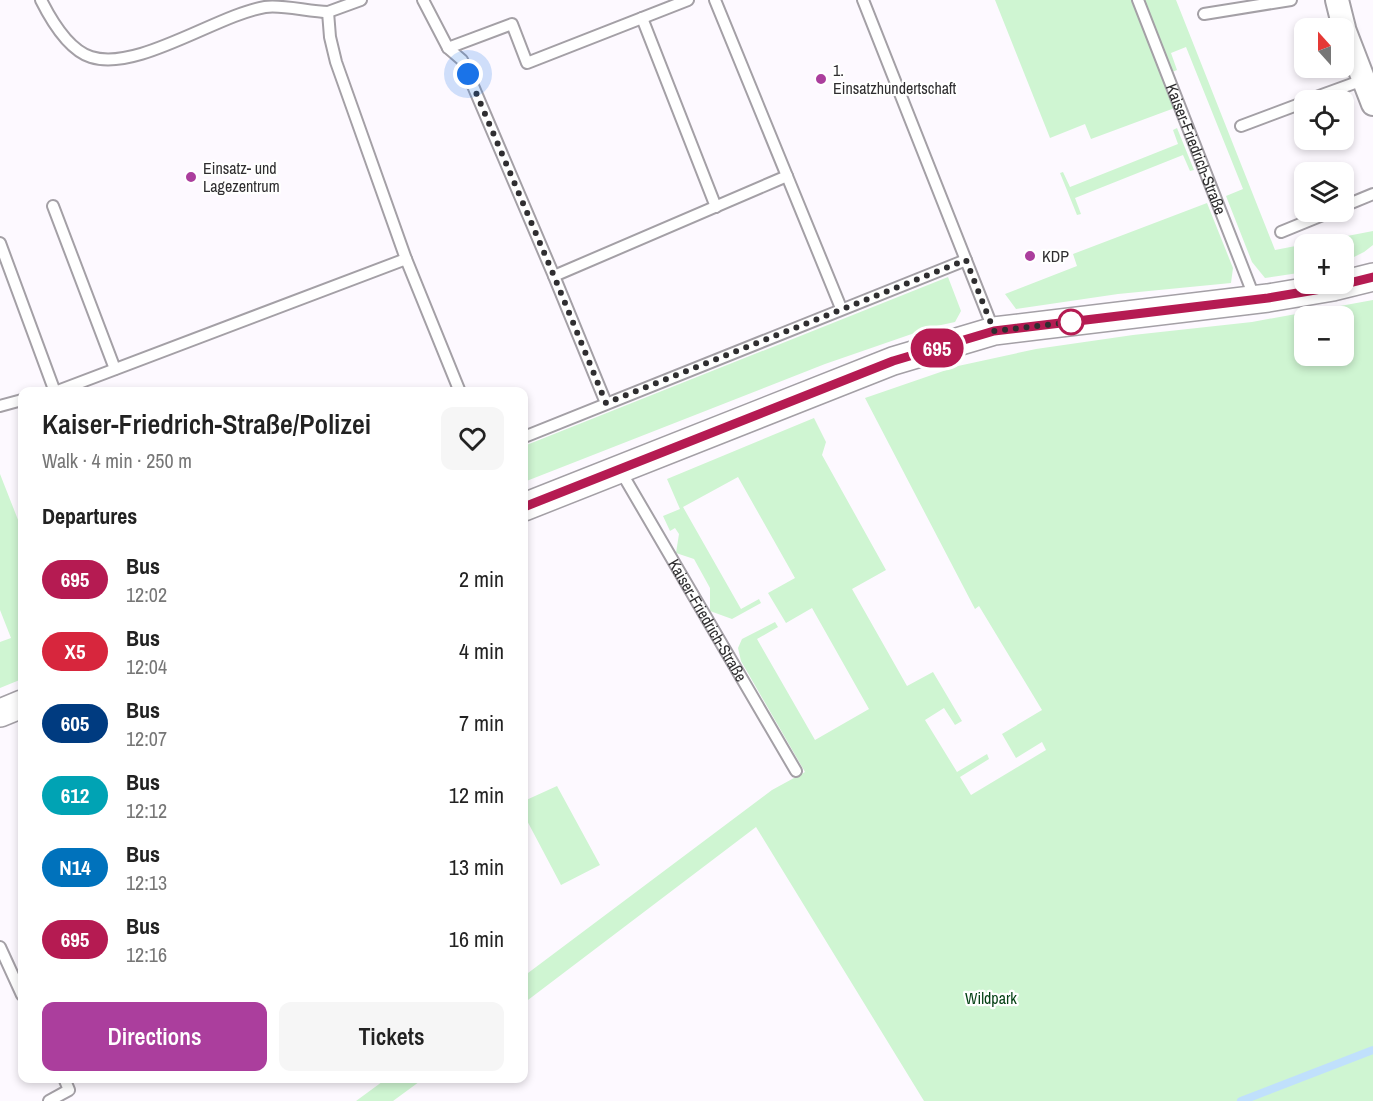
<!DOCTYPE html>
<html lang="en">
<head>
<meta charset="utf-8">
<style>
	body { margin:0; font-family:"Archivo Narrow",sans-serif; background:#f6f6f6; color:#222; height:100vh; display:flex; flex-direction:column; font-size:22px; white-space:nowrap }
	* { box-sizing:border-box; margin:0 }
	p { font-size:20px; color:#767676 }
	.icon { flex:none; width:33px; height:33px; fill:none; stroke:currentColor; stroke-width:2; stroke-linecap:round; stroke-linejoin:round }
	.map { position:relative; flex:1; overflow:hidden }
	.details { position:absolute; left:18px; top:387px; width:510px; height:696px; display:flex; flex-direction:column; background:#fff; border-radius:12px; box-shadow:0 3px 9px #0003 }
	.details>* { flex:none }
	.badge { padding:0 12px; border-radius:20px; font-size:21px; line-height:39px }
	.needle { width:39px; rotate:339deg }
	.fabs { position:absolute; left:1294px; top:18px; display:grid; gap:12px }
	.fabs a { display:grid; place-items:center; width:60px; height:60px; border-radius:12px; background:#fff; box-shadow:0 3px 9px #0003; font-size:30px }
	.you { position:absolute; width:30px; height:30px; margin:-15px; border:4px solid #fff; border-radius:50%; background:#1a73e8; box-shadow:0 0 0 9px #1a73e833 }
	.map>.badge { position:absolute; translate:-50% -50%; box-shadow:0 0 0 3px #fff }
	h2 { padding:0 24px; font-size:22px; line-height:54px }
	.round { display:grid; place-items:center; flex:none; width:63px; height:63px; border-radius:12px; background:#f6f6f6 }
	.headline { display:flex; align-items:center; justify-content:space-between; height:102px; padding:0 24px }
	h1 { font-size:28px; font-weight:600; line-height:45px }
	.action { display:flex; gap:12px; margin-top:auto; padding:12px 24px }
	.action a { flex:1; height:69px; border-radius:12px; background:#ab3e9d; color:#fff; font-size:24px; font-weight:600; line-height:69px; text-align:center }
	.action a+a { background:#f6f6f6; color:#222 }
	ul { padding:0; list-style:none }
	li { display:flex; align-items:center; gap:18px; height:72px; padding:0 24px }
	li div { flex:1 }
	li b { display:block; font-size:22px }
	li em { font-style:normal }
	li .badge { min-width:66px; font-weight:700; text-align:center }
	.map>svg:first-child { display:block }
	.green { fill:#cff5d2; fill-rule:evenodd }
	.lines { fill:none; stroke-linecap:round; stroke-linejoin:round }
	.stream { stroke:#c0e0fc; stroke-width:8 }
	.service-casing { stroke:#a4a0a6; stroke-width:14 }
	.minor-casing { stroke:#a4a0a6; stroke-width:26 }
	.tertiary-casing { stroke:#a4a0a6; stroke-width:30 }
	.service { stroke:#fff; stroke-width:10 }
	.minor { stroke:#fff; stroke-width:22 }
	.tertiary { stroke:#fff; stroke-width:27 }
	.line-casing { stroke:#fff; stroke-width:14 }
	.line { stroke:#b51b52; stroke-width:9 }
	.walk { stroke:#2f2e30; stroke-width:6; stroke-dasharray:0 10.8 }
	.poi-dot { fill:#ab3e9d; stroke:#fff; stroke-width:2 }
	.stop-dot { fill:#fff; stroke:#b51b52; stroke-width:3 }
	.labels { text-anchor:middle; stroke-width:4.5; stroke-linejoin:round; paint-order:stroke }
	.poi-label { font-size:16px; fill:#2f2e30; stroke:#fff; text-anchor:start }
	.street-label { font-size:16px; fill:#2f2e30; stroke:#fff }
	.park-label { font-size:16px; fill:#023f12; stroke:#fff }
</style>
</head>
<body>
<div class="map">
<svg width="1373" height="1101" viewBox="0 0 1373 1101">
	<rect width="100%" height="100%" fill="#fdf9ff"/>
	<path class="green" d="M995 0H1176L1275 250 1373 231V245L1364 252 1344 262V244H1305V272L1265 278 1252 262 1226 196 1243 189 1186 47 1171 53 1177 70 1167 74 1180 106 1091 139 1085 124 1050 138Z
		M1177 128 1194 170 1190 171 1183 155 1075 198 1081 214 1077 215 1060 173 1063 172 1070 187 1178 144 1173 130Z
		M1207 203 1233 268 1231 283 1118 294 1016 309 1005 294 1077 266 1073 254Z
		M948 277 961 311 955 322 932 327 825 364 524 482V446Z
		M1373 300V1101H924L756 827 524 1003V976L772 790 805 772 741 661 738 648 742 639 775 622 778 627 757 639 815 740 869 709 812 608 786 623 768 593 795 578 738 477 683 507 741 609 759 599 761 603 732 619 710 611V588L694 559 676 553 679 534 675 528 670 531 663 516 680 509 667 479 814 418 826 442 822 455 886 570 852 589 907 686 933 672 962 721 955 725 944 708 925 720 957 772 987 754 989 759 960 777 971 795 1046 750 1042 742 1016 758 1002 734 1042 710 979 606 975 609 865 398 958 366 1036 349 1133 335 1252 322ZM1305 316H1344V356H1305Z
		M0 474 22 530V679L0 688V642L11 638 0 610Z
		M557 786 600 865 561 885 524 815V801Z
		M386 1079H423L393 1101H356Z"/>
	<g class="lines">
		<path class="stream" d="M1241 1101 1373 1050"/>
		<g class="service-casing">
			<g id="service">
				<path d="M41 0C51 20 69 50 91 57 137 72 217 15 265 7 281 4 310 12 328 12"/>
				<path d="M361 0 328 12 330 37 336 62 406 259 460 392"/>
				<path d="M423 0 448 48 462 60 554 276 787 176"/>
				<path d="M715 0 841 308"/>
				<path d="M863 0 994 331"/>
				<path id="s1" d="M1138 0 1255 299"/>
				<path d="M1204 14 1291 0"/>
				<path d="M642 18 716 207"/>
				<path d="M448 48 512 24 527 63 688 0"/>
				<path d="M1308 100 1363 80"/>
				<path d="M1241 126 1305 102"/>
				<path d="M53 206 115 369"/>
				<path d="M1344 206 1373 194"/>
				<path d="M1281 232 1330 212"/>
				<path d="M0 243 55 392"/>
				<path d="M554 276 606 403"/>
				<path d="M55 392 406 259"/>
				<path d="M0 406 22 400"/>
				<path d="M524 437 966 260"/>
				<path id="s2" d="M620 470 796 771"/>
				<path d="M0 947 22 995"/>
				<path d="M49 1101 69 1090 64 1078"/>
			</g>
		</g>
		<g class="minor-casing">
			<path id="minor" d="M1337 0 1344 28
				M1344 29 1373 104"/>
		</g>
		<g class="tertiary-casing">
			<path id="tertiary" d="M524 507 893 361 994 331 1268 298 1333 287 1373 277
				M0 713 22 704"/>
		</g>
		<use href="#service" class="service"/>
		<use href="#minor" class="minor"/>
		<use href="#tertiary" class="tertiary"/>
	</g>
	<g class="lines">
		<g class="line-casing">
			<path id="line" d="M524 507 893 361 994 331 1268 298 1333 287 1373 277"/>
		</g>
		<use href="#line" class="line"/>
		<path class="walk" d="M468 74 554 276 606 403 966 260 994 331 1071 322"/>
	</g>
	<g class="poi-dot">
		<circle cx="821" cy="79" r="6"/>
		<circle cx="191" cy="177" r="6"/>
		<circle cx="1030" cy="256" r="6"/>
	</g>
	<circle class="stop-dot" cx="1071" cy="322" r="12"/>
	<g class="labels">
		<g class="poi-label">
			<text x="833" y="76">1.<tspan x="833" dy="18">Einsatzhundertschaft</tspan></text>
			<text x="203" y="174">Einsatz- und<tspan x="203" dy="18">Lagezentrum</tspan></text>
			<text x="1042" y="262">KDP</text>
		</g>
		<g class="street-label">
			<text dy="6" stroke="none"><textPath href="#s1" startOffset="160">Kaiser-Friedrich-Straße</textPath></text>
			<text dy="6" stroke="none"><textPath href="#s2" startOffset="174">Kaiser-Friedrich-Straße</textPath></text>
		</g>
		<g class="park-label">
			<text x="991" y="1004">Wildpark</text>
		</g>
	</g>
</svg>
<div class="fabs">
<a><svg class="needle" viewBox="-14 -14 28 28"><path d="M0-13l5 13h-10z" fill="#e53935"/><path d="M0 13l5-13h-10z" fill="#767676"/></svg></a>
<a><svg class="icon" aria-label="locate" viewBox="0 0 24 24"><circle cx="12" cy="12" r="6"/><path d="M12 2v4M12 18v4M2 12h4M18 12h4"/></svg></a>
<a><svg class="icon" aria-label="layers" viewBox="0 0 24 24"><path d="M12 4l9 5-9 5-9-5zM3 14l9 5 9-5"/></svg></a>
<a>+</a>
<a>−</a>
</div>
<div class="you" style="left:468px;top:74px"></div>
<b class="badge" style="left:937px;top:348px;background:#b51b52;color:#fff">695</b>
<section class="details">
<div class="headline"><div><h1>Kaiser-Friedrich-Straße/Polizei</h1><p>Walk · 4 min · 250 m</p></div><a class="round"><svg class="icon" aria-label="heart" viewBox="0 0 24 24"><path d="M12 20l-8-8c-3-5 5-10 8-4 3-6 11-1 8 4z"/></svg></a></div>
<h2>Departures</h2>
<ul>
<li><span class="badge" style="background:#b51b52;color:#fff">695</span><div><b>Bus</b><p>12:02</p></div><em>2 min</em></li>
<li><span class="badge" style="background:#d7263d;color:#fff">X5</span><div><b>Bus</b><p>12:04</p></div><em>4 min</em></li>
<li><span class="badge" style="background:#003b80;color:#fff">605</span><div><b>Bus</b><p>12:07</p></div><em>7 min</em></li>
<li><span class="badge" style="background:#00a3b4;color:#fff">612</span><div><b>Bus</b><p>12:12</p></div><em>12 min</em></li>
<li><span class="badge" style="background:#0072bc;color:#fff">N14</span><div><b>Bus</b><p>12:13</p></div><em>13 min</em></li>
<li><span class="badge" style="background:#b51b52;color:#fff">695</span><div><b>Bus</b><p>12:16</p></div><em>16 min</em></li>
</ul>
<div class="action"><a>Directions</a><a>Tickets</a></div>
</section>
</div>
</body>
</html>
